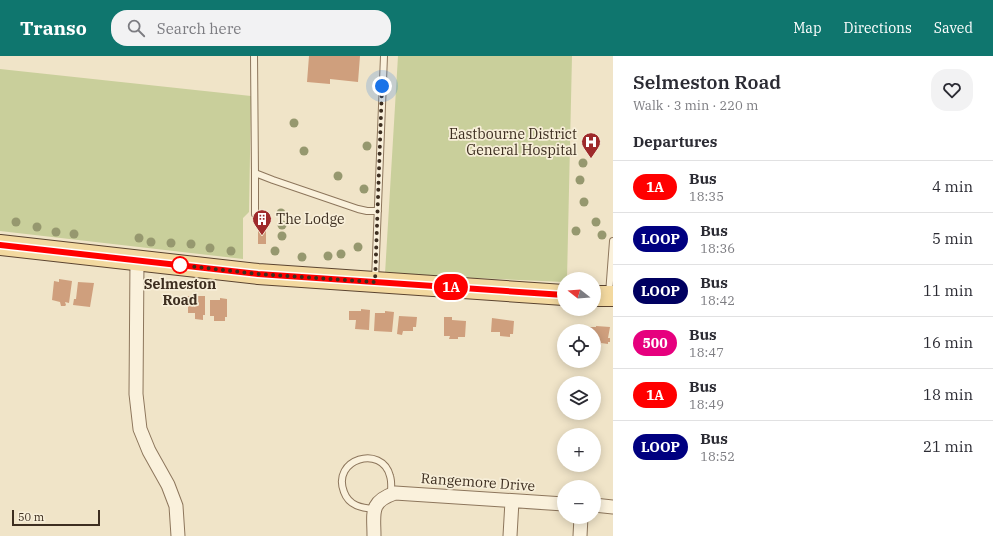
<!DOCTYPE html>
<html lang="en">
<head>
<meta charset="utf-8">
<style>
	body { margin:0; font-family:"IBM Plex Serif",serif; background:#f2f2f3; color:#2b2b33; height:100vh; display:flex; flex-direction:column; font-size:15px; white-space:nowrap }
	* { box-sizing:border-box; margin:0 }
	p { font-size:13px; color:#7c7c81 }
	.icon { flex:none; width:22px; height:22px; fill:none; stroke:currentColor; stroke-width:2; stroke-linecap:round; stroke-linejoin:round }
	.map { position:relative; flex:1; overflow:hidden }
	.sheet { display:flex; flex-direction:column; background:#fff; width:380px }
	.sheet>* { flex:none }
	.badge { padding:0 8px; border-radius:13px; font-size:14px; line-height:26px }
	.needle { width:26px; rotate:287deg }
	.controls { position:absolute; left:557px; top:216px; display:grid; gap:8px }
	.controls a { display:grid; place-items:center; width:44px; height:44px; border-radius:50%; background:#fff; box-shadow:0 2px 10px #0003; font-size:20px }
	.scale { position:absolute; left:12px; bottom:10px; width:88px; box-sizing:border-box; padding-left:4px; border:2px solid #3d2e20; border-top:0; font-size:11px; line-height:14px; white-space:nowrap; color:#3d2e20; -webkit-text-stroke:3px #f7eed8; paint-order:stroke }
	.you { position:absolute; width:20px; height:20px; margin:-10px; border:3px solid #fff; border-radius:50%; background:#1a73e8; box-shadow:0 0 0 6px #1a73e833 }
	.map>.badge { position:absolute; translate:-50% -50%; box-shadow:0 0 0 2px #fff }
	h2 { padding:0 20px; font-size:15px; line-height:36px }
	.round { display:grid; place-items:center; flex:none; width:42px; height:42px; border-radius:16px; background:#f2f2f3 }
	.headline { display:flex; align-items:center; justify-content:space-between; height:68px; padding:0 20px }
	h1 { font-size:19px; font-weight:600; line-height:30px }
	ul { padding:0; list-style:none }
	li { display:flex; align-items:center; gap:12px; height:52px; padding:0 20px; border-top:1px solid #e1e1e2 }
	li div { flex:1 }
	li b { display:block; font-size:15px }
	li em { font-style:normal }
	li .badge { min-width:44px; font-weight:700; text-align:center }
	header { display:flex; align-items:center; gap:24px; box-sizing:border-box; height:56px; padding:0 20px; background:#0f766e; color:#fff }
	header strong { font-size:19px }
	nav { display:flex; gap:22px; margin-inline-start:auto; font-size:14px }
	.search { width:280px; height:36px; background:#f2f2f3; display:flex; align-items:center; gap:10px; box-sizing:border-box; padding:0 14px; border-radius:16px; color:#7c7c81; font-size:15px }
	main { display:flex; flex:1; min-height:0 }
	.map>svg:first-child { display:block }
	.green { fill:#c9cf9b }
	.building { fill:#cf9f7d }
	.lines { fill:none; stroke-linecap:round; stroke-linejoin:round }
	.lane-casing { stroke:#8d765c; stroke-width:8 }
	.street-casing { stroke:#8d765c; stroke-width:15 }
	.primary-casing { stroke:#5b4430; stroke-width:22 }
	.lane { stroke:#faf1dc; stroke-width:6 }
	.street { stroke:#faf1dc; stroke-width:13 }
	.primary { stroke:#f3d9a0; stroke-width:20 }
	.tree { fill:#96986f }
	.line-casing { stroke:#fff; stroke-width:9 }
	.line { stroke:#f00; stroke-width:6 }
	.walk { stroke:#3d2e20; stroke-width:4; stroke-dasharray:0 7.2 }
	.stop-dot { fill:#fff; stroke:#f00; stroke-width:2 }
	.labels { text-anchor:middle; stroke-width:3.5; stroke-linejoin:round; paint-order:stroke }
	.poi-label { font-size:14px; fill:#3d2e20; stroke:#f7eed8; text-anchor:end }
	.stop-label { font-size:14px; font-weight:bold; fill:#3d2e20; stroke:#f7eed8 }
	.street-label { font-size:14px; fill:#3d2e20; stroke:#f7eed8 }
</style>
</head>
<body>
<header>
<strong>Transo</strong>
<div class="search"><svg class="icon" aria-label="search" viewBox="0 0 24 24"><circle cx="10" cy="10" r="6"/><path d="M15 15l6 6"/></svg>Search here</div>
<nav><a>Map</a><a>Directions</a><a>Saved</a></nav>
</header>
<main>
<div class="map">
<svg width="613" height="480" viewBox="0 0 613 480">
	<rect width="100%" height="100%" fill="#f0e4c8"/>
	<path class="green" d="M398 0H572L567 223H564V226L385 218Z
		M0 13 251 40 249 156 243 162V203L0 175Z"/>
	<path class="building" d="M309 0H360L358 26 330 23V28L307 26Z
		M258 173H266V188H258Z
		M59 223 72 225 69 247 65 246 66 249 65 250H61L60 246 52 244 54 225 59 226Z
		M78 226 94 227 90 251 73 249 74 243H76Z
		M186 240H205V259H203V264L195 263V257H188V250H186Z
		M220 242 227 243V261H225V265H214V260H210V244H220Z
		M361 253 370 254 369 274 355 273 356 264H349V255H361Z
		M385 255 394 256 392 276 374 275 375 257H385Z
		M399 260 417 261 416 271H413V275H403L402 279 397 278Z
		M444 261H452V264L466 265 465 281H458V283H449L450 280H444Z
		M492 262 514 265 513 278H510V281L500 280V276H491Z
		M596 270 610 271 608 282H610V286H608V288L601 287 600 294 594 293V275H589V271H596Z"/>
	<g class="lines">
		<g class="lane-casing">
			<path id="lane" d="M254 0 255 117 273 124 358 153 367 155H378
				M255 158V117
				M375 224 384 0
				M609 238 613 185
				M374 453C362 452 349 450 344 436 331 403 382 388 390 420 392 426 391 433 391 439"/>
		</g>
		<g class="street-casing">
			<path id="street" d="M137 204 136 338 140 373 149 395 168 429 176 450 178 480
				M594 449 613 451
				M374 480C374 457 369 446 395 437L564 448
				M510 480 512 445
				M580 480 581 461"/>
		</g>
		<g class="primary-casing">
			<path id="primary" d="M0 189 258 218 564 239
				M594 240H613"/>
		</g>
		<use href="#lane" class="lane"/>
		<use href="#street" class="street"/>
		<use href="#primary" class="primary"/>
	</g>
	<g class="tree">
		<circle cx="294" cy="67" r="4.5"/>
		<circle cx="367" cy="90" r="4.5"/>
		<circle cx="304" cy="95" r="4.5"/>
		<circle cx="583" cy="107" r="4.5"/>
		<circle cx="338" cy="120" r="4.5"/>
		<circle cx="580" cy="124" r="4.5"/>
		<circle cx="364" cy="133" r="4.5"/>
		<circle cx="584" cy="146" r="4.5"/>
		<circle cx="281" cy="157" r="4.5"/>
		<circle cx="16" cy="166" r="4.5"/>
		<circle cx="596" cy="166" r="4.5"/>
		<circle cx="282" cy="169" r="4.5"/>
		<circle cx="37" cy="171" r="4.5"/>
		<circle cx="576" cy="175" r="4.5"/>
		<circle cx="56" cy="176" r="4.5"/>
		<circle cx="74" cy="178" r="4.5"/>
		<circle cx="602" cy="179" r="4.5"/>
		<circle cx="282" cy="180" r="4.5"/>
		<circle cx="139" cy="182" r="4.5"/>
		<circle cx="151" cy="186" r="4.5"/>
		<circle cx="171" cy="187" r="4.5"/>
		<circle cx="191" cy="188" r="4.5"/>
		<circle cx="358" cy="191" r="4.5"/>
		<circle cx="210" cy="192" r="4.5"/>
		<circle cx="231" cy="195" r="4.5"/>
		<circle cx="275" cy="195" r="4.5"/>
		<circle cx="341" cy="198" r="4.5"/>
		<circle cx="328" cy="200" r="4.5"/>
		<circle cx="302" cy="201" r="4.5"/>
	</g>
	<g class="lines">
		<g class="line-casing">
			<path id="line" d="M0 189 258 218 564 239"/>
		</g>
		<use href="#line" class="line"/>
		<path class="walk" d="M180 209 258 218 375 226 382 30"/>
	</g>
	<defs>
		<g id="hospital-pin" transform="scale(1)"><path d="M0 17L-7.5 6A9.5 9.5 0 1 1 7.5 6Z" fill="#9e2a2b" stroke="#f7eed8"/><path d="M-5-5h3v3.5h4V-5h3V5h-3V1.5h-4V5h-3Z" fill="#fff"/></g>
		<g id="building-pin" transform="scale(1)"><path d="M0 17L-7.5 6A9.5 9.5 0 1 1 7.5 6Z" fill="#9e2a2b" stroke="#f7eed8"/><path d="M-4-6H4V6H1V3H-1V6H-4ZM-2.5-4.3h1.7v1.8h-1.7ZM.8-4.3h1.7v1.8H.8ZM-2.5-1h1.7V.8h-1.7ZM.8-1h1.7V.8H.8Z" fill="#fff"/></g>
	</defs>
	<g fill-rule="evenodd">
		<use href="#hospital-pin" x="591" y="86"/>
		<use href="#building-pin" x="262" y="163"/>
	</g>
	<circle class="stop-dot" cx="180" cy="209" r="8"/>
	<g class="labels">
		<g class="poi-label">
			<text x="577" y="83">Eastbourne District<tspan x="577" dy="16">General Hospital</tspan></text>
			<text x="276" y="168" text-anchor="start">The Lodge</text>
		</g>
		<g class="stop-label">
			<text x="180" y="233">Selmeston<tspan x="180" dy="16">Road</tspan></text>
		</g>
		<g class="street-label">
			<text transform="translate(478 426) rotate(4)" y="5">Rangemore Drive</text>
		</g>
	</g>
</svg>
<div class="controls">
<a><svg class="needle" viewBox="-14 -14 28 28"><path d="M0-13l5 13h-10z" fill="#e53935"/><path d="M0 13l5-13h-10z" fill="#7c7c81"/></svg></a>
<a><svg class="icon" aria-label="locate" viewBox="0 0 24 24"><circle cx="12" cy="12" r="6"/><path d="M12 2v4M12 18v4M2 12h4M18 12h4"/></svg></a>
<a><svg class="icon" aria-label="layers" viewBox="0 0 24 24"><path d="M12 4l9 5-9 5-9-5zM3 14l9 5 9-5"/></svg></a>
<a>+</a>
<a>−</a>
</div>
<div class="scale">50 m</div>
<div class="you" style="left:382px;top:30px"></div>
<b class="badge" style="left:451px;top:231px;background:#f00;color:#fff">1A</b>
</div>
<section class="sheet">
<div class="headline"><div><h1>Selmeston Road</h1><p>Walk · 3 min · 220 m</p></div><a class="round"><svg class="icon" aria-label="heart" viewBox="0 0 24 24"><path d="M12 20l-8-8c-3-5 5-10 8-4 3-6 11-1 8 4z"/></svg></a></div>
<h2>Departures</h2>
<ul>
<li><span class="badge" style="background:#f00;color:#fff">1A</span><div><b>Bus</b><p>18:35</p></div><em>4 min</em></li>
<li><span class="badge" style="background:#000080;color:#fff">LOOP</span><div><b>Bus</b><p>18:36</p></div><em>5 min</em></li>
<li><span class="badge" style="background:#000060;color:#fff">LOOP</span><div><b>Bus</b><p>18:42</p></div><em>11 min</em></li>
<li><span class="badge" style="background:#e6007e;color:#fff">500</span><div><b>Bus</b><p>18:47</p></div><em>16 min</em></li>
<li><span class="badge" style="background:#f00;color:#fff">1A</span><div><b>Bus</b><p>18:49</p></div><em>18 min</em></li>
<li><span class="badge" style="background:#000080;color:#fff">LOOP</span><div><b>Bus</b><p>18:52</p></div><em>21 min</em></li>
</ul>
</section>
</main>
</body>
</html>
